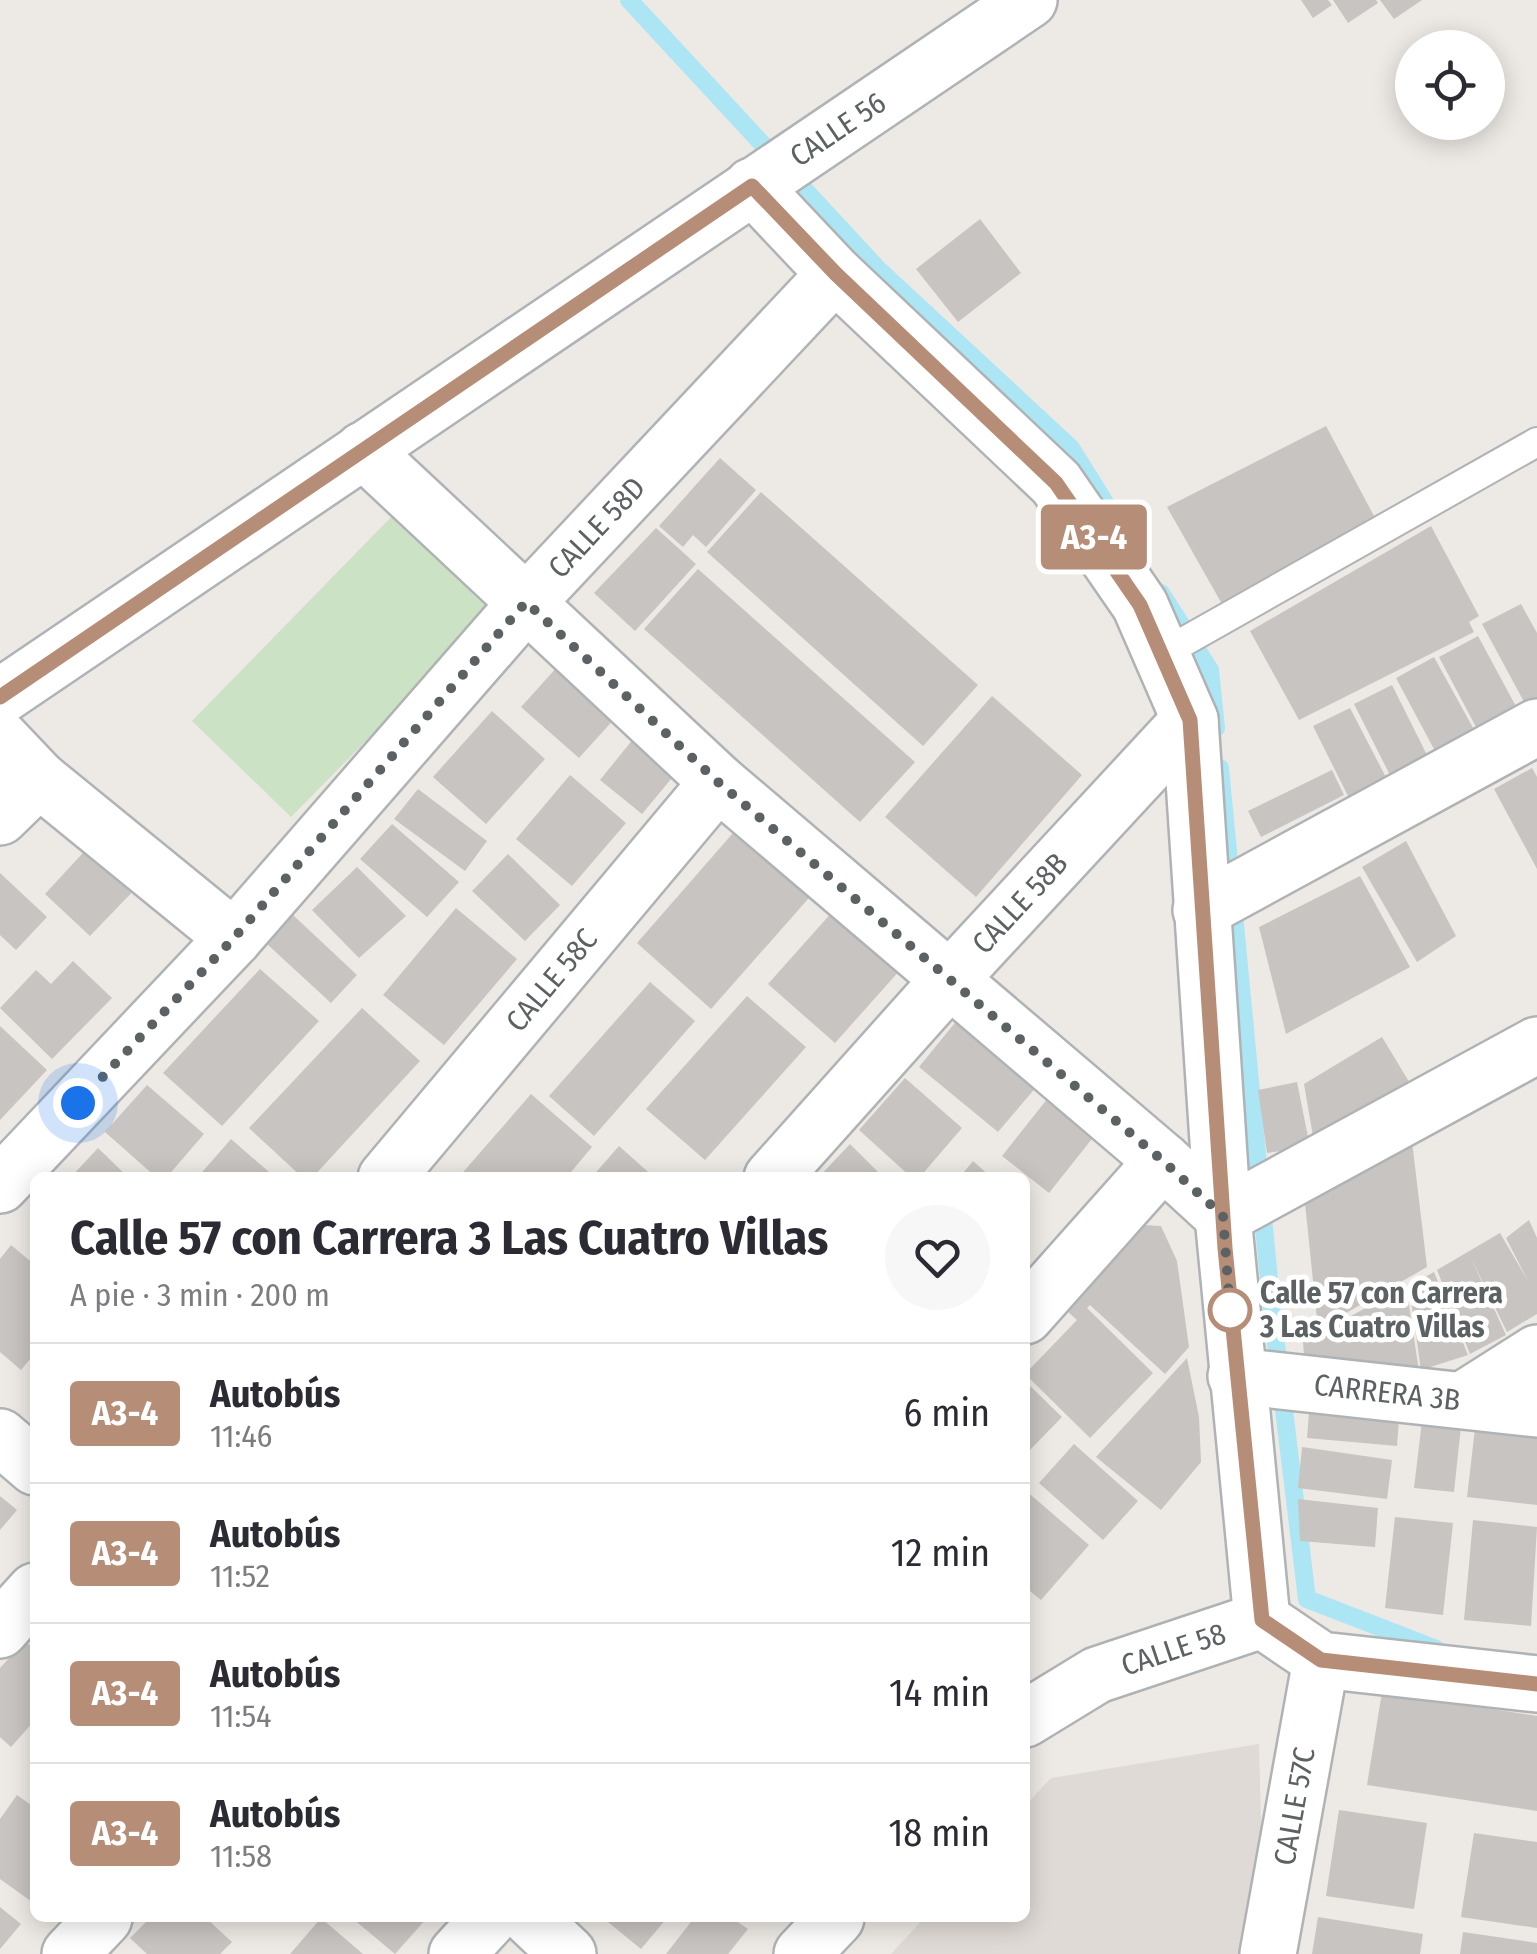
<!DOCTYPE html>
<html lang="es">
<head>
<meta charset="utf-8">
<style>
	body { margin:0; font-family:"Fira Sans Condensed",sans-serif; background:#f7f7f7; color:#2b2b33; height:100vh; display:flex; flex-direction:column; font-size:38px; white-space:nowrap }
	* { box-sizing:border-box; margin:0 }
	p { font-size:32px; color:#7c7c81 }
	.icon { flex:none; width:55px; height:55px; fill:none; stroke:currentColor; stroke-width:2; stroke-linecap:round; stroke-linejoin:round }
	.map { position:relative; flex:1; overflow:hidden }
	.side { position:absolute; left:30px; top:1172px; width:1000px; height:750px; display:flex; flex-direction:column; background:#fff; border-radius:15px; box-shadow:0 5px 25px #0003 }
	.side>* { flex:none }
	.badge { padding:0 20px; border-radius:8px; font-size:35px; line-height:65px }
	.fabs { position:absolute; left:1395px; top:30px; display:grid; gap:20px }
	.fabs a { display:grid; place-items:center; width:110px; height:110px; border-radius:50%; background:#fff; box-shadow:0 5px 25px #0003; font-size:50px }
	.you { position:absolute; width:50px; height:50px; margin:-25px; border:8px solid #fff; border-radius:50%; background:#1a73e8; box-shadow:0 0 0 15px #1a73e833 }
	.map>.badge { position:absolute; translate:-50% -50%; box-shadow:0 0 0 5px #fff }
	.round { display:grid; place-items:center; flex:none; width:105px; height:105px; border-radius:52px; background:#f7f7f7 }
	.head { display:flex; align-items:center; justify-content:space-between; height:170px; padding:0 40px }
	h1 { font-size:48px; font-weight:700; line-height:75px }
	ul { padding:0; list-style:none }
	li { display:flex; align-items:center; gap:30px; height:140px; padding:0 40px; border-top:2px solid #e1e1e2 }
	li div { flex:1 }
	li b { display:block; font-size:38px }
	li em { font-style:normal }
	li .badge { min-width:110px; font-weight:700; text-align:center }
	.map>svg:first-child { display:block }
	.education { fill:#e0dad6 }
	.green { fill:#cbe2c4 }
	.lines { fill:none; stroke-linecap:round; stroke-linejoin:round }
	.stream { stroke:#ace6f5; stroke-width:18 }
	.building { fill:#c8c4c1 }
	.service-casing { stroke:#b0b3b5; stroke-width:32 }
	.minor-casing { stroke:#b0b3b5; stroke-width:60 }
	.tertiary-casing { stroke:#b0b3b5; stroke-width:60 }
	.secondary-casing { stroke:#afb3b6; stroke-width:60 }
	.service { stroke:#fff; stroke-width:28 }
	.minor { stroke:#fff; stroke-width:55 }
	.tertiary { stroke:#fff; stroke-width:55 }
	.secondary { stroke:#fff; stroke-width:55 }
	.line-casing { stroke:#fff; stroke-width:22 }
	.line { stroke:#b68d77; stroke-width:15 }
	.walk { stroke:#5c6163; stroke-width:10; stroke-dasharray:0 18 }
	.stop-dot { fill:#fff; stroke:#b68d77; stroke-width:5 }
	.labels { text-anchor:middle; stroke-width:10; stroke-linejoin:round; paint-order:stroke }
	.street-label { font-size:30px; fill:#5c6163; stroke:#fff }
	.stop-label { font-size:30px; font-weight:bold; fill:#5c6163; stroke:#fff; text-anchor:start }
</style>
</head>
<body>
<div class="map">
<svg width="1537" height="1954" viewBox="0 0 1537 1954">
	<rect width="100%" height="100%" fill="#ede9e4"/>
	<path class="education" d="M1259 1744 1262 1861 1244 1954H891L924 1918H1025V1806L1051 1778Z"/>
	<path class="green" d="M400 508 499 606 291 817 192 721Z"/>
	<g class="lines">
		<path class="stream" d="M629 0 878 269 1071 448 1137 554
			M1161 593 1210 670 1216 728
			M1220 768 1272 1311 1307 1599 1436 1649"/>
	</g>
	<path class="building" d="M1301 0H1328L1332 5 1313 18Z
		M1333 0H1376L1378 3 1348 23Z
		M1380 0H1422L1394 19Z
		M980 219 1021 273 958 322 916 269Z
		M1326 426 1374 516 1222 604 1167 507Z
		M720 458 756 490 706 547 693 535 683 547 659 526Z
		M761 492 978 685 923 746 707 552Z
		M1431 526 1479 616 1469 622 1474 632 1299 720 1250 631Z
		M656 528 696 564 635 631 594 593Z
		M698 569 915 762 860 822 644 629Z
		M1521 604 1537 633V709L1530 713 1482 624Z
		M1478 636 1526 725 1486 746 1439 657Z
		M1434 657 1483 746 1443 766 1396 678Z
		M559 665 617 716 579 758 521 707Z
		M1392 685 1432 765 1394 783 1354 704Z
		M992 696 1082 775 976 897 885 817Z
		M1350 708 1391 787 1353 806 1313 726Z
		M492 711 545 759 486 824 433 777Z
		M638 733 681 767 642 814 600 780Z
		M1532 768 1537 777V869L1494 789Z
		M1332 770 1344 795 1261 837 1248 811Z
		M570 775 626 823 572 886 516 839Z
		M418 789 487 841 465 871 394 819Z
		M392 824 459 882 427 917 360 859Z
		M740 825 815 891 711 1009 637 943Z
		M1406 841 1456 936 1417 962 1362 867Z
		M93 842 139 885 90 936 45 894Z
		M508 854 560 905 525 941 472 891Z
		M357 867 406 916 359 958 312 910Z
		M0 873 47 917 16 950 0 935Z
		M1360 876 1410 967 1286 1034 1259 927Z
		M456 908 517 959 444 1045 383 995Z
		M834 910 901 969 835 1043 768 984Z
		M293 915 357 975 331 1003 267 944Z
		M73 961 112 998 52 1059 0 1008 36 970 51 984Z
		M260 969 319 1021 222 1126 163 1073Z
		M650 982 695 1021 594 1136 549 1096Z
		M747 996 806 1047 705 1160 646 1109Z
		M362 1008 420 1061 312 1178H303L249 1128Z
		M958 1019 1038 1085 998 1132 919 1067Z
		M0 1026 47 1070 0 1120Z
		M1382 1037 1411 1085 1314 1142 1304 1084Z
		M905 1078 962 1128 919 1178H912L859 1130Z
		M1297 1082 1310 1147 1267 1153 1258 1090Z
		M147 1085 204 1134 166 1178H157L105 1132Z
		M1052 1093 1099 1130 1049 1193 1002 1156Z
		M531 1094 592 1147 566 1178H458Z
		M1411 1133 1427 1267 1318 1329 1303 1184Z
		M231 1139 276 1178H197Z
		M850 1144 884 1178H818Z
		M619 1146 655 1178H591Z
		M98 1148 129 1178H70Z
		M973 1161 992 1178H959Z
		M1529 1220 1537 1238V1314L1507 1332 1470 1256 1506 1335 1470 1354 1437 1270 1500 1233 1528 1281 1506 1238Z
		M1128 1224 1161 1226 1177 1261 1189 1347 1165 1374 1090 1305 1087 1308 1153 1373 1090 1438 1025 1374 1077 1320 1056 1301Z
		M11 1245 35 1265V1353L21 1370 0 1352V1259Z
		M1434 1272 1468 1355 1421 1370 1409 1286Z
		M1406 1286 1419 1371 1305 1369 1303 1342Z
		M1187 1358 1199 1417 1201 1462 1161 1510 1096 1457Z
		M1025 1381 1062 1417 1025 1455Z
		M1310 1400 1400 1406 1397 1446 1307 1438Z
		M1476 1420 1537 1427V1505L1467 1497Z
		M1422 1421 1461 1426 1454 1492 1414 1488Z
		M1074 1444 1138 1501 1103 1540 1039 1483Z
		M1302 1447 1392 1460 1387 1499 1298 1488Z
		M1025 1490 1089 1545 1041 1600 1025 1587Z
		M0 1496 17 1510 0 1530Z
		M1298 1499 1378 1508 1375 1547 1300 1541Z
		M1395 1517 1453 1523 1443 1615 1385 1608Z
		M1473 1520 1537 1527 1531 1626 1464 1620Z
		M25 1641 35 1650V1720L11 1747 0 1737V1668Z
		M1382 1692 1537 1716V1811L1367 1785Z
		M17 1795 35 1808V1904L0 1879V1819Z
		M1339 1810 1427 1823 1414 1909 1326 1896Z
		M1474 1833 1537 1842V1928L1461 1917Z
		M0 1907 21 1924 0 1949Z
		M1318 1917 1423 1934 1420 1954H1312Z
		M150 1918H206L232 1942 220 1954H147L130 1938Z
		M321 1918 363 1954H290Z
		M352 1918H427L395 1954Z
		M603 1918H667L641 1949Z
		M694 1918H732L748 1929 728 1954H666Z
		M1463 1932 1537 1943V1954H1460Z"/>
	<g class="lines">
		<g class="service-casing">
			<path id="service" d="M1162 654 1537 442"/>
		</g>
		<g class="minor-casing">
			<g id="minor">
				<path d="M363 450 718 782 1163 1161 1223 1216 1537 1045"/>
				<path d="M0 738 39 779 234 938"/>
				<path d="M0 817 39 779"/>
				<path d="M1201 910 1537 727"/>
				<path id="s1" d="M386 1178 718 782"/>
				<path id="s2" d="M772 1178 950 979 1190 720"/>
				<path id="s3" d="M0 1185 234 938 527 602 835 274"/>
				<path d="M1025 1316 1163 1161"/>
				<path id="s4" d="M1236 1376 1537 1409"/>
				<path d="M1463 1400 1537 1353"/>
				<path d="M0 1437 35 1467"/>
				<path d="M0 1630 35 1591"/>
				<path id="s5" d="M1025 1719 1097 1675 1262 1620"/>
				<path d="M530 1918 568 1954"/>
				<path d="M70 1954 104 1918"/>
				<path d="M457 1954 490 1918"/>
				<path d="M802 1954 836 1918"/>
				<path id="s6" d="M1268 1954 1321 1660"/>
			</g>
		</g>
		<g class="tertiary-casing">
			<path id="tertiary" d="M752 186 835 274 1056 483 1140 605 1190 720 1223 1216 1262 1620 1321 1660 1537 1684"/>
		</g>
		<g class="secondary-casing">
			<g id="secondary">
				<path id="s7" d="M0 697 1029 0"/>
			</g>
		</g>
		<use href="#service" class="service"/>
		<use href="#minor" class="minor"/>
		<use href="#tertiary" class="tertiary"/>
		<use href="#secondary" class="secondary"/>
	</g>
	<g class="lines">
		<g class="line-casing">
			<path id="line" d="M0 697 752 186 836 274 1056 483 1140 605 1190 720 1225 1248 1262 1620 1321 1660 1537 1684"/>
		</g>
		<use href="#line" class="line"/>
		<path class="walk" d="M78 1103 234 938 526 602 718 782 1163 1161 1223 1216 1230 1310"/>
	</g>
	<circle class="stop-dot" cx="1230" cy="1310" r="20"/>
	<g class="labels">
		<g class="street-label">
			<text dy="10" stroke="none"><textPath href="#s7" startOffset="1012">CALLE 56</textPath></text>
			<text dy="10" stroke="none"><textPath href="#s3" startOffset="888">CALLE 58D</textPath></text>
			<text dy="10" stroke="none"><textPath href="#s2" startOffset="370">CALLE 58B</textPath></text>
			<text dy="10" stroke="none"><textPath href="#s1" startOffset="258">CALLE 58C</textPath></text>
			<text dy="10" stroke="none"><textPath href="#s4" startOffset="152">CARRERA 3B</textPath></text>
			<text dy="10" stroke="none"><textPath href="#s5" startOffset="165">CALLE 58</textPath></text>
			<text dy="10" stroke="none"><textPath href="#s6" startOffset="150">CALLE 57C</textPath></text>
		</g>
		<g class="stop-label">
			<text x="1260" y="1303">Calle 57 con Carrera<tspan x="1260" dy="34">3 Las Cuatro Villas</tspan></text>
		</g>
	</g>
</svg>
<div class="fabs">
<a><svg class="icon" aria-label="locate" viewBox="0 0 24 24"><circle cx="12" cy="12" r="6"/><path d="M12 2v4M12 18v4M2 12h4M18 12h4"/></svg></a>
</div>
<div class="you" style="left:78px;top:1103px"></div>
<b class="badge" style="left:1094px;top:537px;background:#b68d77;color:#fff">A3-4</b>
<section class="side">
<div class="head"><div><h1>Calle 57 con Carrera 3 Las Cuatro Villas</h1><p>A pie · 3 min · 200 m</p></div><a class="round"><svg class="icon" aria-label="heart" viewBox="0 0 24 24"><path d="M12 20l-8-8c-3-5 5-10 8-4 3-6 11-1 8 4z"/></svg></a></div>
<ul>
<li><span class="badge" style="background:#b68d77;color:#fff">A3-4</span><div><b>Autobús</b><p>11:46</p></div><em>6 min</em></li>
<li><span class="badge" style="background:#b68d77;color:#fff">A3-4</span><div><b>Autobús</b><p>11:52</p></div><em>12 min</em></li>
<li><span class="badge" style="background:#b68d77;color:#fff">A3-4</span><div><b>Autobús</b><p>11:54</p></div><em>14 min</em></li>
<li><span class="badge" style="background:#b68d77;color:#fff">A3-4</span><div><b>Autobús</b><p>11:58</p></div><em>18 min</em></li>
</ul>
</section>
</div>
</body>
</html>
